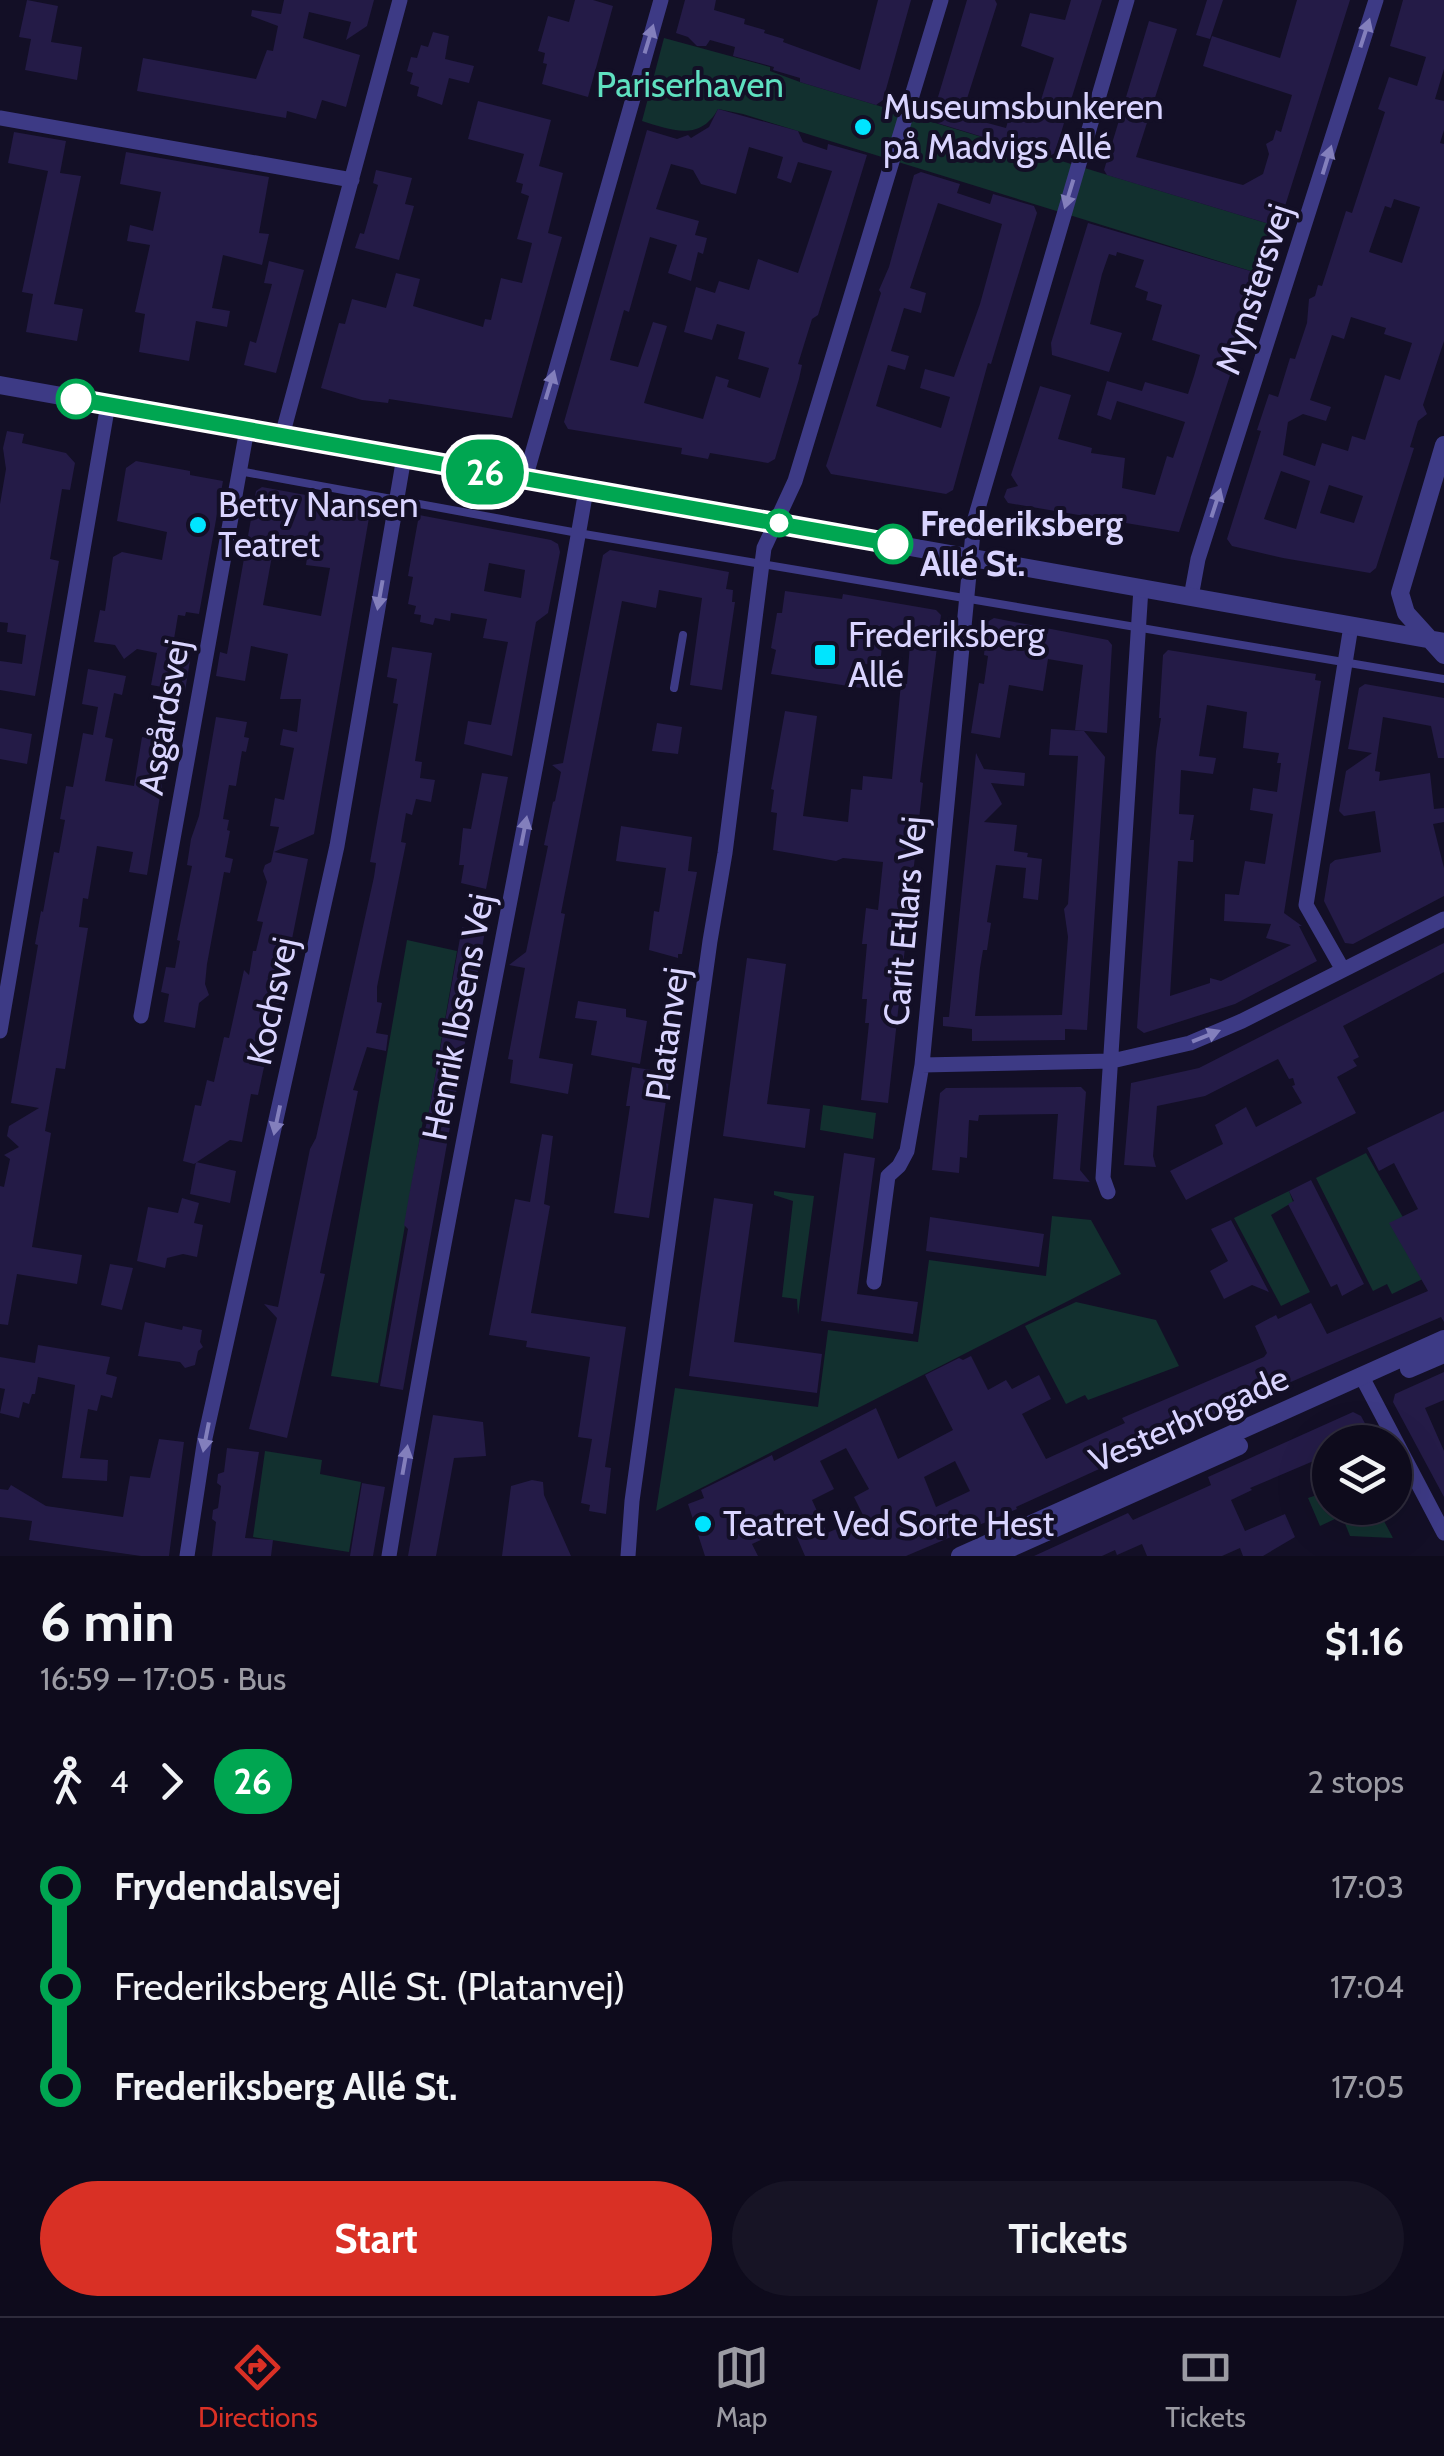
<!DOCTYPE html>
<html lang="en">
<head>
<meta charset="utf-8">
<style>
	body { margin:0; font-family:Cabin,sans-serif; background:#171425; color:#f1f3f6; height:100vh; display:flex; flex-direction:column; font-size:38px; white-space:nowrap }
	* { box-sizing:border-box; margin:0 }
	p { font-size:32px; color:#9b9ba3 }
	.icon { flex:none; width:55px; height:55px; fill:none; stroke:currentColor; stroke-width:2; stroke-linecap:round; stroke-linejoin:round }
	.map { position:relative; height:1556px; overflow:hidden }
	.details { display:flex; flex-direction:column; background:#0e0b1c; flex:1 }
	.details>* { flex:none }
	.badge { padding:0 20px; border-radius:32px; font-size:35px; line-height:65px }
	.buttons { position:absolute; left:1312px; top:1425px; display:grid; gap:20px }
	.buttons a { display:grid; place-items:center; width:100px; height:100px; border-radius:50%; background:#0e0b1c; box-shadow:0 10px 40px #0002,0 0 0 2px #2e2b3b; font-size:50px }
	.map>.badge { position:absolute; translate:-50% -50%; box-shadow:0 0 0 5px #fff }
	.legs { display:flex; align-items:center; gap:15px; height:110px; padding:0 40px; font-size:32px }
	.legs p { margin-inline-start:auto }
	.head { display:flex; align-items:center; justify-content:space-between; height:170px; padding:0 40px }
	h1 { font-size:55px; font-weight:800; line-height:75px }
	.primary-button { display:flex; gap:20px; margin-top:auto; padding:20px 40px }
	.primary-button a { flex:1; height:115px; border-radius:60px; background:#d93025; color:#fff; font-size:40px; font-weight:800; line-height:115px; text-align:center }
	.primary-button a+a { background:#171425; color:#f1f3f6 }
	ul { padding:0 40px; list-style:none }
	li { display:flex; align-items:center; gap:35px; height:100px; font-size:38px }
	li i { display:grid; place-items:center; width:15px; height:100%; margin:0 12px; background:currentColor }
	li i::after { content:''; width:25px; height:25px; margin:-12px; border:8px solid; border-radius:50%; background:#0e0b1c }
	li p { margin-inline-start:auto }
	li:first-child i { background:linear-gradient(#0000 50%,currentColor 0) }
	li:last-child i { background:linear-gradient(currentColor 50%,#0000 0) }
	.tabs { display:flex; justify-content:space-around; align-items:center; height:140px; border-top:2px solid #2e2b3b; background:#0e0b1c; font-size:28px; color:#9b9ba3 }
	.tabs a { display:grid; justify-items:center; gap:5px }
	.tabs .on { color:#d93025 }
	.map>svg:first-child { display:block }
	.green { fill:#12302f }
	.building { fill:#241b47; fill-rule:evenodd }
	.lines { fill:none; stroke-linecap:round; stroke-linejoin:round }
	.service { stroke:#3d3a85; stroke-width:8 }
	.minor { stroke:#3d3a85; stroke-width:15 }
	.tertiary { stroke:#3d3a85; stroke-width:18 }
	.oneway { fill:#837fbc }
	.line-1-casing { stroke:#fff; stroke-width:22 }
	.line-1 { stroke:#00a651; stroke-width:15 }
	.poi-dot { fill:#00e5ff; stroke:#130f26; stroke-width:4 }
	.stop-1-dot { fill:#fff; stroke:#00a651; stroke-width:5 }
	.labels { text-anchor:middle; stroke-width:8; stroke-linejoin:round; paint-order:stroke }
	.park-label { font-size:35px; fill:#5fe0c0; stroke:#130f26 }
	.poi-label { font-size:35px; fill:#d9d4ff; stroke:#130f26; text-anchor:start }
	.street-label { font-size:35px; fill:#d9d4ff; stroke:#130f26 }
	.stop-label { font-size:35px; font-weight:bold; fill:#d9d4ff; stroke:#130f26; text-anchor:start }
</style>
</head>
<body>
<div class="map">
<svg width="1444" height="1556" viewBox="0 0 1444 1556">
	<rect width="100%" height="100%" fill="#130f26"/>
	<path class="green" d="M664 38 770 67V71L800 82 1273 225 1257 273 743 114 718 109C700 142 671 130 642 121Z
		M407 940 457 951 428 1117 423 1120 378 1383 331 1376Z
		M823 1105 876 1113 873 1139 820 1130Z
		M1366 1153 1435 1273 1392 1294 1387 1284 1373 1291 1316 1178Z
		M774 1191 814 1196 798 1315 797 1299 782 1297 793 1201 774 1195Z
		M1289 1191 1293 1202 1271 1215 1310 1292 1281 1306 1234 1218Z
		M1052 1216 1091 1220 1121 1274 656 1511 675 1388 818 1407 828 1330 918 1342 929 1260 1046 1276Z
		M1076 1302 1156 1320 1179 1366 1088 1400 1085 1395 1066 1404 1025 1326Z
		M265 1451 322 1460 320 1474 361 1482 349 1552 253 1537Z
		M1317 1495 1330 1499V1508H1377L1393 1538 1350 1536 1344 1521 1335 1519 1320 1526 1308 1498Z"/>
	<path class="building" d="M27 0 58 6 51 42 82 47 77 80 25 70 31 39 19 37Z
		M284 0H374L367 26 346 40 351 22 309 12 303 38 360 55 346 107 322 100 316 119 287 111 286 118 137 91 143 58 256 79 267 50 273 51 278 26 251 16 252 10 281 14Z
		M575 0H593L613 6 588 97 542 84 547 64 543 63 545 53 538 51 548 16 569 22Z
		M685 0H716L714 10 745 19 744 24 765 30 764 33 784 39 783 42 860 70 878 0H911L883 100 876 105 800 82V78L773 70 774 67 733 56 735 47 710 40 706 46H697L688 37 676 33Z
		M967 0H995L997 4 965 105 983 111 980 121 1006 128 1009 117 1012 118 1014 113 1020 114 1027 95 1041 100 1054 58 1021 46 1030 13 1065 20 1071 0H1102L1071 100 1038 115 1064 123 1055 153 1048 157 934 122 932 117Z
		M1207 0H1223L1210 39 1196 35Z
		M1297 0H1350L1280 222 1273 225 1107 175 1104 170 1149 21 1177 29 1136 157 1243 185 1263 174 1269 154 1266 144 1273 140 1276 130 1281 132 1292 95 1203 66 1212 36 1280 58Z
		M1403 0H1444V69L1435 99 1444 101V130L1440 143 1444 144V341L1423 405 1427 414 1418 421 1410 447 1414 448 1376 568 1370 573 1283 558 1232 546 1227 539 1261 431 1257 430 1269 394 1278 397 1290 358 1295 359 1307 323 1309 299 1315 296 1318 285 1322 286 1346 211 1352 213 1385 112 1378 109 1389 77 1417 86 1426 57 1390 46ZM1394 199 1420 207 1402 263 1369 252 1385 206 1391 208ZM1351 317 1386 328 1384 334 1412 343 1400 380 1385 375 1365 440 1352 436 1348 451 1322 443 1315 466 1283 455 1288 422 1303 414 1326 421 1331 407 1310 400 1332 335 1344 339ZM1281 471 1310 481 1296 529 1264 519ZM1329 485 1363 496 1354 523 1320 513Z
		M433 32 449 36 445 59 474 66 469 83 449 78 442 105 417 96 419 87 410 84 413 73 407 71 411 57 417 58 421 45 428 47Z
		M478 101 551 120 539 166 563 173 548 233 562 237 512 418 389 399 388 403 362 400 321 388 339 323 345 324 352 299 386 308 396 273 420 279 413 306 483 327 485 319 491 320 501 278 522 283 532 243 517 239 529 196 521 193 523 184 516 182 524 154 468 139Z
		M718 109 798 131 803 142 827 150 828 144 867 155 818 315 812 319 798 364 802 365 799 379 777 452 775 459 768 463 710 453 708 459 681 454 682 448 568 429 564 422 647 130 677 139 688 135 691 138 709 127ZM749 147 783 157 777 178 791 183 798 162 832 171 798 273 758 259 749 290 719 281 715 293 696 287 684 332 712 340 717 324 745 332 738 359 769 368 760 398 727 387 729 380 716 376 703 419 644 403 667 326 653 322 638 367 610 360 624 310 629 312 650 237 677 245 668 273 691 281 698 252 703 254 707 238 695 235 699 221 656 209 671 164 693 170 701 184 736 194Z
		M14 132 66 141 60 173 81 176 54 304 83 309 77 341 26 332 33 294 22 292 48 171 8 163Z
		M126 152 269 177 259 233 269 234 262 265 223 255 212 308 230 311 227 327 196 321 189 361 139 352 145 314 135 312 150 245 127 241 130 225 153 231 161 192 120 184Z
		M376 170 412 178 405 204 414 206 399 260 355 248 360 233 364 234 378 185 373 183Z
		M921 172 960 184 957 193 990 204 993 194 1034 206 1037 213 991 364 988 363 953 490 946 494 831 474 826 466 881 293 879 290 889 267 914 175ZM938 203 1002 224 980 304 954 377 925 369 920 388 950 397 941 428 876 406 888 365 905 370 909 356 891 351 904 308 921 313 926 293 910 288Z
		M1088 223 1257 273 1261 280 1179 532 1008 503 1004 497 1007 489 1018 486 1011 475 1040 386 1071 395 1058 439 1092 448 1091 453 1125 458 1122 488 1155 495 1167 456 1173 458 1185 422 1117 401 1111 420 1097 415 1107 381 1142 391 1145 382 1188 394 1194 376 1200 355 1152 340 1162 305 1146 300 1148 292 1135 287 1144 260 1117 252 1116 256 1109 254 1102 274 1090 324 1122 333 1109 372 1052 355 1051 343Z
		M269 261 304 270 276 373 244 365 250 341 256 343 272 284 264 283Z
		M7 431 24 434 22 443 66 453 75 463 70 490 62 489 50 559 59 561 35 696 0 690V661L22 664 26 635 7 632 8 623 0 622V504L6 469 3 448Z
		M136 461 190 471V475L223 481 199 614 186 612 185 616 178 615 173 645 192 649 185 691 151 685 157 653 137 649 124 659 115 645 94 642 100 610 105 611 113 557 122 552 162 560 167 532 117 521 126 468Z
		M262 487 366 506 370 512 314 834 274 852 308 859 279 1004 271 1002 265 1034 258 1032 249 1064 264 1067 258 1095 251 1094 242 1142 230 1140 194 1164 183 1161 195 1105 201 1106 207 1080 214 1082 224 1037 229 1038 244 970 249 975 253 951H256L263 922 257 921 267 882 263 871 265 865 271 862 279 827 270 826 275 798 284 800 294 748 280 745 283 729 297 732 301 699H280L288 654 251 646 245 681 216 676 220 652 227 654 256 491ZM274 545 308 551 306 565 330 568 321 616 263 605Z
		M419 515 551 540 558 544 560 552 548 613 536 622 512 756 464 744 468 721 491 725 508 642 483 638 487 619 451 613 450 621 435 618 433 625 420 622 421 615 414 614 416 606 408 604 413 577 408 576ZM489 563 525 570 521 598 484 591Z
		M610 550 729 572 726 589 733 590 732 602H735L722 690 690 685 702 598 659 590 656 608 622 601 561 913 565 914 539 1058 573 1064 568 1094 510 1083 513 1060 508 1059 525 968 509 965 526 952 548 846 544 845 553 802 555 801 561 772 552 765 563 763 603 555Z
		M785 591 842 599 843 594 936 610 941 615 920 782 923 783 888 1103 861 1100 869 1023H865L867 999H862L867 944H862L866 908 878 910 883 862 843 858 836 861 773 850 777 813 771 812 774 790 771 789 785 711 817 716 803 816 848 822 851 789 862 790 863 776 892 779 901 683 907 684 911 630 884 628 880 665 864 664 861 688 771 674 776 650 771 648 777 613H782Z
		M994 618 1108 640 1112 645 1107 733 1075 730 1083 665 1048 659 1043 691 1009 685 1000 738 971 733 979 683 984 684 988 656 984 655 987 622Z
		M392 647 432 653 415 761 422 762 420 778 435 780 431 802 416 799 412 815 406 813 401 842 406 843 377 987V1002L382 1003 376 1033 388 1035 386 1051 367 1047 353 1090 358 1091 320 1273 325 1274 287 1438 249 1429 277 1318 264 1304 278 1307 310 1149 316 1138 374 877 376 863 370 862 398 704 393 703 397 679 387 677Z
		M1168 650 1316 674 1315 680 1321 681 1284 913 1302 926H1299L1317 961 1235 1004 1144 1033 1137 1028 1156 751 1161 718H1159L1163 655ZM1207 705 1247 712 1243 748 1279 753 1277 763H1281L1277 792 1253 788 1250 810 1273 814 1265 864 1245 861 1239 895 1225 894 1224 921 1271 924 1266 938 1291 945 1221 981 1210 978V983L1170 996 1178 861 1193 862 1194 840H1190L1194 815 1179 814 1181 770 1213 774 1216 758 1199 756Z
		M88 669 126 676 122 695 114 693 105 737 113 739 105 781 134 786 142 737 169 742 147 875 129 872 133 852 97 846 88 899 83 898 79 927 88 928 65 1069 56 1068 45 1131 51 1133 32 1247 82 1255 77 1284 17 1274 8 1325 0 1324V1186L4 1187 10 1159 4 1155 19 1147 7 1136 9 1126 39 1108 11 1103 38 945 35 944 41 911 43 912 54 852 59 853 65 820 60 819 66 786 73 787 83 733 93 735 98 707 82 704Z
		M1365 684 1444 698V758H1438L1431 726 1383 717 1375 771 1380 772 1379 781 1430 773 1434 809 1444 808V822L1433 824 1444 868V896L1353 944 1345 943 1324 901 1330 864 1335 860 1381 852 1375 811 1344 816 1339 811 1346 771 1372 753 1348 749 1359 688Z
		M216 717 247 722 244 737 249 738 246 752 242 751 236 786 229 785 223 819 229 820 227 830 230 831 225 857 233 859 230 873 224 872 207 964 205 984 209 995 199 1003 195 1028 164 1022 169 994 161 992 166 967 175 968 180 941 177 940 192 866 187 865 191 839 199 816Z
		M657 723 682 727 678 754 652 751Z
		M0 728 32 734 27 764 0 759Z
		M1051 729 1084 731 1105 757 1087 1030 1065 1029V1040L972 1041V1029L943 1026V1017H949L976 753 984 769 1025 773 1024 786 991 783 1002 804 984 822 1017 825 1014 851 1028 853 1027 857 1042 859 1038 900 1023 898 1026 868 996 865 987 922 991 923 987 950H983L980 968 975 1016 1062 1015 1068 937 1064 909 1068 904 1078 756 1049 755Z
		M482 773 508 777 486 889 461 883 464 865H459L463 828 471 829Z
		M621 826 692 837 688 871 697 872 682 954H678V958L649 950 654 911 659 912 666 868 616 861Z
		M462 927 485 931 403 1390 380 1386 408 1229 404 1225 409 1196 421 1132 424 1133 427 1122Z
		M1444 943V972L1343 1026 1359 1057 1353 1060 1357 1066 1337 1077 1356 1113 1186 1200 1170 1171 1223 1144 1215 1125 1246 1107 1256 1127 1302 1103 1292 1086 1295 1085 1293 1078 1289 1079 1278 1059 1205 1096 1157 1106 1153 1156 1156 1167 1124 1165 1131 1083 1199 1068Z
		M747 958 786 964 767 1104 810 1109 805 1148 723 1136Z
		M578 1001 626 1009V1017L647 1021 640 1064 591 1055 597 1021 575 1018Z
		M632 1067 670 1073 649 1218 614 1213 630 1106H626Z
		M1081 1087 1086 1092 1080 1170 1090 1182 1053 1179 1058 1114 979 1115 978 1121 969 1120 967 1158 960 1157 959 1173 932 1170 940 1093 946 1088Z
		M1444 1111V1322L1441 1317 1270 1391 1016 1507 1017 1509 906 1556H805L792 1526 752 1544 758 1556H705L688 1504 704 1498 701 1490 772 1455 774 1461 876 1408 898 1459 953 1430 925 1375 959 1358 963 1360 971 1356 988 1390 1006 1380 1012 1389 1039 1375 1051 1399 1022 1414 1046 1459 1125 1423 1122 1418 1264 1357 1267 1353 1255 1326 1276 1315 1278 1319 1311 1303 1327 1334 1428 1291 1389 1223 1418 1209 1394 1163 1379 1171 1367 1148ZM846 1448 869 1489 854 1497 864 1517 827 1533 812 1500 834 1489 820 1461ZM955 1461 970 1491 936 1507 924 1477Z
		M542 1134 553 1136 544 1204 550 1206 531 1313 626 1327 605 1467 611 1468 606 1514 589 1511 590 1505 581 1503 592 1439 578 1437 590 1357 526 1347 527 1341 489 1335 515 1199 530 1202Z
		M844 1153 875 1158 857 1294 918 1302 913 1334 821 1321Z
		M196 1162 236 1171 230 1203 190 1194Z
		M1311 1180 1364 1284 1342 1296 1337 1284 1331 1287 1288 1204 1294 1201 1289 1191Z
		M182 1198 199 1203 194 1223 203 1225 197 1257 183 1254 167 1258 165 1268 137 1261 148 1207 178 1213Z
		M714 1198 753 1204 734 1342 822 1354 817 1393 689 1376Z
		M930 1217 1044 1234 1039 1267 926 1251Z
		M1231 1220 1269 1292 1252 1285 1224 1299 1210 1271 1228 1261 1211 1229Z
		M110 1264 133 1268 122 1310 101 1305Z
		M145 1322 182 1330 183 1326 202 1330 200 1342 203 1347 198 1351 195 1365 185 1368 180 1362 138 1356Z
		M38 1345 110 1357 106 1374 117 1377 112 1398 101 1395 97 1411 88 1409 80 1458 108 1460 107 1481 62 1478 75 1385 38 1377 35 1394H32L29 1404 23 1402 19 1418 0 1413 5 1389 0 1388V1357L35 1363Z
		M1444 1372V1400L1425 1408 1444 1451V1497L1393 1402 1395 1394Z
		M1353 1412 1361 1416 1375 1442H1330V1454L1250 1488 1252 1490 1231 1500 1245 1531 1285 1514 1295 1537 1263 1556H1243L1240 1548 1222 1556H1147L1142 1544 1117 1555 1115 1550 1102 1556H1034L1128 1513 1133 1520 1211 1485 1208 1477Z
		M433 1415 483 1422 486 1456 454 1458 436 1556H408Z
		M159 1439 184 1442 169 1556H141L29 1540 32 1521 0 1517V1489L8 1490 11 1485 46 1506 123 1517 130 1476 150 1478Z
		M227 1448 259 1452 245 1538 273 1540 271 1556H212L216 1522 212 1519 213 1510 218 1508 221 1486 217 1483 218 1474 224 1472Z
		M532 1480 543 1482 544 1495 571 1556H502L511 1486Z
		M362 1483 385 1487 373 1556H350Z"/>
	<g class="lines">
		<path class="service" d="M239 471 578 533 1444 679
			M674 688 683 635"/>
		<path class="minor" d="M0 118 352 180
			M282 436 400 0
			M525 479 661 0
			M1191 597 1198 559 1376 0
			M1343 970 1306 905 1351 626
			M141 1016 247 429
			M0 1031 108 404
			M922 1065 1112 1061 1190 1043 1242 1021 1444 919
			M1108 1192 1103 1178 1141 588
			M874 1282 888 1176 899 1166 907 1151 922 1065 974 522 1127 0
			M1362 1377 1444 1533
			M187 1556 205 1438 337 846 404 457
			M389 1556C447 1199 525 846 586 490
			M628 1556 632 1501 710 941 725 853 764 548 795 481 941 0"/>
		<path class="tertiary" d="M0 385 1444 642
			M1444 445 1400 593 1406 613 1444 655
			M1409 1369 1444 1354
			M960 1556 1444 1339
			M993 1556 1239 1446"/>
	</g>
	<defs><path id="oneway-solid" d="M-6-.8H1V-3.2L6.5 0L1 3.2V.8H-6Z" transform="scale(2.5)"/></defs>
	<g class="oneway">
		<use href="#oneway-solid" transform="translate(1365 33) rotate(-72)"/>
		<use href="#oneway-solid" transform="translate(649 39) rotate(-73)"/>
		<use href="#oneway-solid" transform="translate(1327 160) rotate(-73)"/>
		<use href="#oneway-solid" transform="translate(1069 194) rotate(107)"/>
		<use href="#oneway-solid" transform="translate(550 385) rotate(-73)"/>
		<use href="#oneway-solid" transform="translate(1216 503) rotate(-72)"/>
		<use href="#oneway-solid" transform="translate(380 595) rotate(100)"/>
		<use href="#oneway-solid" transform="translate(524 831) rotate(-79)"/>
		<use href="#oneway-solid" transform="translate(1206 1036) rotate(-22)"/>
		<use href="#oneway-solid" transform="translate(277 1120) rotate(102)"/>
		<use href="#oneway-solid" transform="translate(206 1437) rotate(101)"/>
		<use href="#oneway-solid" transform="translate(405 1460) rotate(-80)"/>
	</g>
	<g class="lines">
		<g class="line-1-casing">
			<path id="line-1" d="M76 399 893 544"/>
		</g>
		<use href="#line-1" class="line-1"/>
	</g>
	<g class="poi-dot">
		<circle cx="863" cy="127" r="10"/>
		<circle cx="198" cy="525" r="10"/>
		<rect x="813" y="643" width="24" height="24" rx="5"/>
		<circle cx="703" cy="1524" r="10"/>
	</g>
	<g class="stop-1-dot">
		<circle cx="76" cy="399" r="18"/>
		<circle cx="779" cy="523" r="12"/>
		<circle cx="893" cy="544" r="18"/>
	</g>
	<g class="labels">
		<g class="park-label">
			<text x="690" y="97">Pariserhaven</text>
		</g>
		<g class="poi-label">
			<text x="883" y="119">Museumsbunkeren<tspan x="883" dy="40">på Madvigs Allé</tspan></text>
			<text x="218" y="517">Betty Nansen<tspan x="218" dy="40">Teatret</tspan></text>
			<text x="848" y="647">Frederiksberg<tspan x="848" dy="40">Allé</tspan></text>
			<text x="723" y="1536">Teatret Ved Sorte Hest</text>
		</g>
		<g class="street-label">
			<text transform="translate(1254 289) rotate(-72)" y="12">Mynstersvej</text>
			<text transform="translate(164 717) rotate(-80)" y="12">Asgårdsvej</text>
			<text transform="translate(905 921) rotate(-85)" y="12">Carit Etlars Vej</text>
			<text transform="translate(272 1001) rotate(-78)" y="12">Kochsvej</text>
			<text transform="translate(458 1017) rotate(-79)" y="12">Henrik Ibsens Vej</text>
			<text transform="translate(667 1034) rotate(-82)" y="12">Platanvej</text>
			<text transform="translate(1189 1419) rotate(-24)" y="12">Vesterbrogade</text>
		</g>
		<g class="stop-label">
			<text x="920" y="536">Frederiksberg<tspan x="920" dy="40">Allé St.</tspan></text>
		</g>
	</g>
</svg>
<div class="buttons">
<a><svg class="icon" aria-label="layers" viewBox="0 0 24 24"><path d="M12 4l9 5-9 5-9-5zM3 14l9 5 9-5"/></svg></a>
</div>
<b class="badge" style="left:485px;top:472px;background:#00a651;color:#fff">26</b>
</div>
<section class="details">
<div class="head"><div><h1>6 min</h1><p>16:59 – 17:05 · Bus</p></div><b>$1.16</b></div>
<div class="legs"><svg class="icon" aria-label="walk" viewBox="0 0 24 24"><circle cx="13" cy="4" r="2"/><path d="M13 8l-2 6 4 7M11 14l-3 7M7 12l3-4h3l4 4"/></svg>4<svg class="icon" aria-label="forward" viewBox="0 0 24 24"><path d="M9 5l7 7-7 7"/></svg><b class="badge" style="background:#00a651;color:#fff">26</b><p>2 stops</p></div>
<ul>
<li><i style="color:#00a651"></i><b>Frydendalsvej</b><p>17:03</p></li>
<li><i style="color:#00a651"></i><span>Frederiksberg Allé St. (Platanvej)</span><p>17:04</p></li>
<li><i style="color:#00a651"></i><b>Frederiksberg Allé St.</b><p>17:05</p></li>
</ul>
<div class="primary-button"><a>Start</a><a>Tickets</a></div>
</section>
<nav class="tabs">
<a class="on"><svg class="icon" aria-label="directions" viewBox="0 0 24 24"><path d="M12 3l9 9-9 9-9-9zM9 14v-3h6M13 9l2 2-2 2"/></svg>Directions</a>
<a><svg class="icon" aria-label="map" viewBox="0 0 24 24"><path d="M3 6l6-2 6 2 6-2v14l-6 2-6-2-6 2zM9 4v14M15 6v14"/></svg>Map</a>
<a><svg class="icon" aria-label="tickets" viewBox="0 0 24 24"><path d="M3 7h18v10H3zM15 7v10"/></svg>Tickets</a>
</nav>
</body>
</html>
